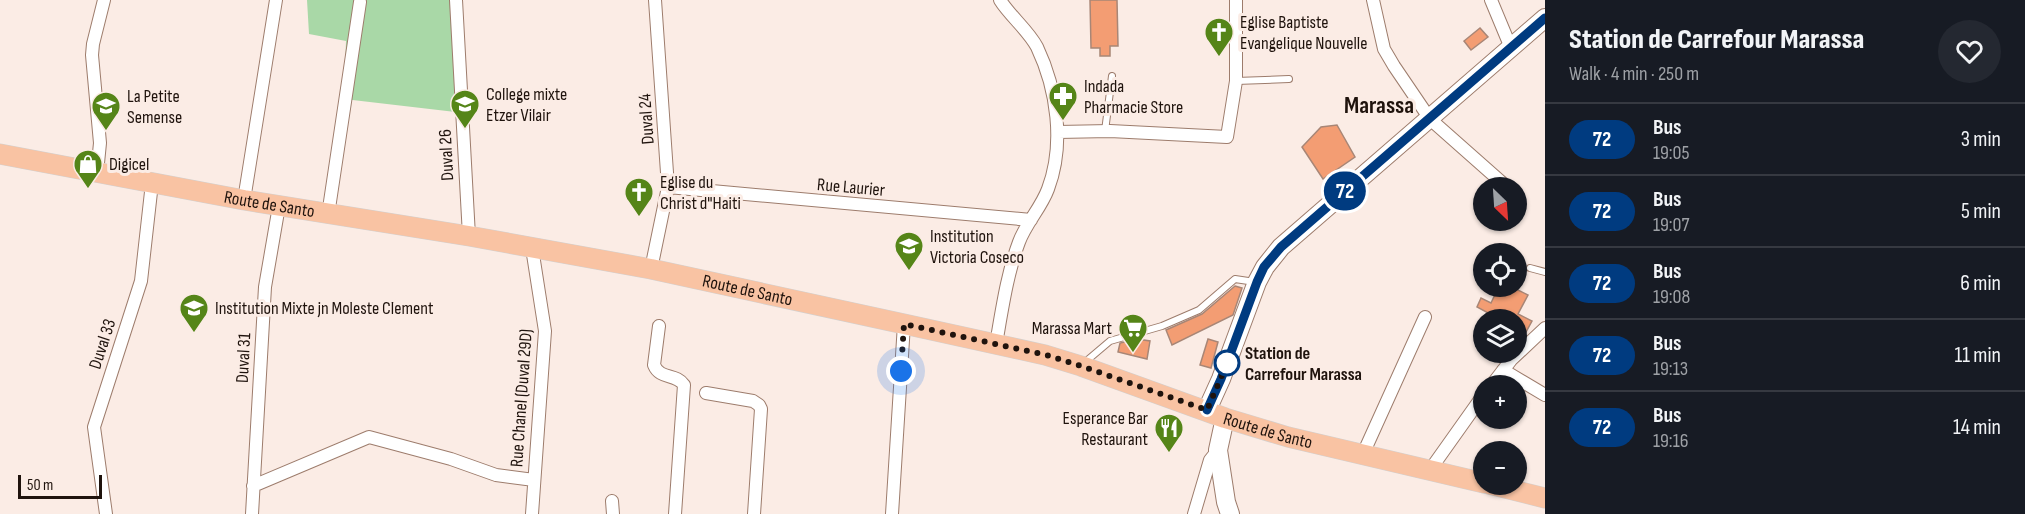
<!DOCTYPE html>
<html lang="en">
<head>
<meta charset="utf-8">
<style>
	body { margin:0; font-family:"Sofia Sans Condensed",sans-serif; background:#242831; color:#f1f3f6; height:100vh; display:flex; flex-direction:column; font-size:22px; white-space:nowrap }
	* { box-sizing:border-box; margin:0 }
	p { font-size:20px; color:#9ea1a6 }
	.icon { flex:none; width:33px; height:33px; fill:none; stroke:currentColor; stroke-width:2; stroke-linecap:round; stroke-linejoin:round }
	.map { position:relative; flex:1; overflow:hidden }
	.sheet { display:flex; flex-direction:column; background:#171b24; width:480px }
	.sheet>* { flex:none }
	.badge { padding:0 12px; border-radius:20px; font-size:21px; line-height:39px }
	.needle { width:39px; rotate:155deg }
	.buttons { position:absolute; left:1473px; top:177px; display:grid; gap:12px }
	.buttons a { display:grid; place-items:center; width:54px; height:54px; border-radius:50%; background:#171b24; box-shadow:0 2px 4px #0004; font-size:30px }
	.scale { position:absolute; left:18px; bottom:15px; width:84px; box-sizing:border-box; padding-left:6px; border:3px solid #1f130d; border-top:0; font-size:16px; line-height:21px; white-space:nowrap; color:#1f130d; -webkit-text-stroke:4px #fbece5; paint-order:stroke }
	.you { position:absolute; width:30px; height:30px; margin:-15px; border:4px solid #fff; border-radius:50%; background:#1a73e8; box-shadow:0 0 0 9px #1a73e833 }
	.map>.badge { position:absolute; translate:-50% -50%; box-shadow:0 0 0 3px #fff }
	.round { display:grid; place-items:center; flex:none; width:63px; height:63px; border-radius:32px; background:#242831 }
	.overview { display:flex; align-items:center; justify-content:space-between; height:102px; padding:0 24px }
	h1 { font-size:28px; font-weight:800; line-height:45px }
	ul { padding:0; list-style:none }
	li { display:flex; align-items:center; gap:18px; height:72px; padding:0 24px; border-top:2px solid #363941 }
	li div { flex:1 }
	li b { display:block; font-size:22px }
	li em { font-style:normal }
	li .badge { min-width:66px; font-weight:700; text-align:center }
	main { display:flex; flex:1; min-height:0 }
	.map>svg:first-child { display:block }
	.green { fill:#a9d8a7 }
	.building { fill:#f39d73; stroke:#a88676; stroke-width:1.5 }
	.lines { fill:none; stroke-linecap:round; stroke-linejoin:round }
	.lane-casing { stroke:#9d7c6c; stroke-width:8 }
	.street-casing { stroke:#9d7c6c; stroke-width:14 }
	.secondary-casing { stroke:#9d7c6c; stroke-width:20 }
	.primary-casing { stroke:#d2d0cf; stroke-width:21 }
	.lane { stroke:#fff; stroke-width:6 }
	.street { stroke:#fff; stroke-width:12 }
	.secondary { stroke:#fff; stroke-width:18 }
	.primary { stroke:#f9c3a3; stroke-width:20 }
	.line-casing { stroke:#fff; stroke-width:14 }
	.line { stroke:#003b80; stroke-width:9 }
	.walk { stroke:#1f130d; stroke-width:6; stroke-dasharray:0 10.8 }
	.stop-dot { fill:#fff; stroke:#003b80; stroke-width:3 }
	.labels { text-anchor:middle; stroke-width:6; stroke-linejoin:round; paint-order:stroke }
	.poi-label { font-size:18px; fill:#1f130d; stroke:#fbece5; text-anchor:start }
	.street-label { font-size:18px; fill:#1f130d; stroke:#fbece5 }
	.stop-label { font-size:18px; font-weight:bold; fill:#1f130d; stroke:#fbece5; text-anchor:start }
	.district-label { font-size:24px; font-weight:bold; fill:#1f130d; stroke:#fbece5 }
</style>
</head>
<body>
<main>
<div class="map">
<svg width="1545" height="514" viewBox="0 0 1545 514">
	<rect width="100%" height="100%" fill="#fbece5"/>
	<path class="green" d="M307 0H453L464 113 344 99 346 41 309 34Z"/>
	<path class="building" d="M1090 0H1117L1118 46H1110V56H1100V48H1091Z
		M1480 28 1488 37 1471 50 1464 41Z
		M1337 125 1355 157 1323 179 1302 147 1321 127Z
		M1235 286 1242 288 1233 315 1172 345 1166 330 1202 314Z
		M1499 286H1510L1528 295 1518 314 1532 321 1526 332 1516 327V318V320H1501L1477 307 1481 298 1491 303Z
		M1137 339 1150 341 1147 359 1118 352 1120 343Z
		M1208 339 1218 342 1211 368 1200 365Z"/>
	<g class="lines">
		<g class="lane-casing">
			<path id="lane" d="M1236 81 1289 79
				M1105 131 1112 76
				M1530 268 1545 272
				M1084 363 1110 341 1162 326 1199 310 1235 279 1255 282"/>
		</g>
		<g class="street-casing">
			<path id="street" d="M456 0 469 236
				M1373 0 1384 49 1394 66 1430 119 1508 188
				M1491 0 1511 48
				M1058 132 1110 131 1227 137 1236 81V0
				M97 173 100 143 92 55 93 44 104 0
				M668 187 1031 220
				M244 200 276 0
				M328 215 360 2
				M532 248 545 331 532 514
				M651 269 668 187 655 0
				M659 326 654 365C660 380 676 373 684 385L675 514
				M996 344C1002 310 1007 274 1019 242 1026 223 1041 208 1048 189 1065 144 1057 89 1037 47 1028 30 1010 16 1000 0
				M1503 370 1545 395
				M1491 386 1511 360 1545 328
				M706 393 753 401 759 405 761 409 754 514
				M1363 454 1425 317
				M1430 470 1484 394
				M253 486 369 437 451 459 496 475 534 480
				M612 501 613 514
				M106 514 94 427 141 281 152 183
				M252 514 265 287 279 206
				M892 514 904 324
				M1194 514 1210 460 1218 450"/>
		</g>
		<g class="secondary-casing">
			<path id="secondary" d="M1207 410 1221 379 1257 282 1265 267 1281 247 1545 18
				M1225 418 1218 450 1226 502 1230 514"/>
		</g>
		<g class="primary-casing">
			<g id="primary">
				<path id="s1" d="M0 154 244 200 469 236 651 269 904 324 1045 355 1081 366 1225 418 1288 437 1484 483"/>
				<path d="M1489 484 1545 498"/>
			</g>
		</g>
		<use href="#lane" class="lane"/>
		<use href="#street" class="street"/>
		<use href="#secondary" class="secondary"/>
		<use href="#primary" class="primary"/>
	</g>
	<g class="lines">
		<g class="line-casing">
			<path id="line" d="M1207 410 1221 379 1257 282 1264 267 1281 247 1545 18"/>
		</g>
		<use href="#line" class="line"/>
		<path class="walk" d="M901 371 904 324 1046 355 1081 366 1207 410 1229 359 1227 363"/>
	</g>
	<defs>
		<g id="church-pin" transform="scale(1.5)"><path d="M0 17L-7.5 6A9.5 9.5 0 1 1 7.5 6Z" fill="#558518" stroke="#fbece5"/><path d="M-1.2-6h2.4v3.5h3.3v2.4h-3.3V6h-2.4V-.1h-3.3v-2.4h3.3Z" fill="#fff"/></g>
		<g id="pharmacy-pin" transform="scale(1.5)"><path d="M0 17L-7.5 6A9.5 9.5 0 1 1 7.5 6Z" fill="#558518" stroke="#fbece5"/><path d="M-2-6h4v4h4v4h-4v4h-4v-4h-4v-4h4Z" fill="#fff"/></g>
		<g id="school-pin" transform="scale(1.5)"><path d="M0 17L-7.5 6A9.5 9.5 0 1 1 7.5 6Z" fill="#558518" stroke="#fbece5"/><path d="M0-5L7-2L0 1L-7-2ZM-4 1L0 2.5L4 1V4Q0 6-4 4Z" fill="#fff"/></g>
		<g id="shop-pin" transform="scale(1.5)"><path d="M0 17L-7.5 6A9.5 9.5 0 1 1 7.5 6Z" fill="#558518" stroke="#fbece5"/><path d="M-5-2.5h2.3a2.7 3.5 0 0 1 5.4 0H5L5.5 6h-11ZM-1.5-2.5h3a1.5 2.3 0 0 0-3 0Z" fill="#fff"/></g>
		<g id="supermarket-pin" transform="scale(1.5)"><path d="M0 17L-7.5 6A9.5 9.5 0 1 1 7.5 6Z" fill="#558518" stroke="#fbece5"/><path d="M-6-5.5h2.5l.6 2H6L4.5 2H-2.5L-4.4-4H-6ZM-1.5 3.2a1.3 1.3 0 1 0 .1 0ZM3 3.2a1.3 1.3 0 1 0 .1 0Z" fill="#fff"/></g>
		<g id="restaurant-pin" transform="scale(1.5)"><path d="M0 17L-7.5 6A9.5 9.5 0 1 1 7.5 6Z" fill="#558518" stroke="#fbece5"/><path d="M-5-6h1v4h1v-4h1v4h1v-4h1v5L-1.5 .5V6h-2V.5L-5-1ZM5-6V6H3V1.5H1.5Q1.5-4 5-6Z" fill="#fff"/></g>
	</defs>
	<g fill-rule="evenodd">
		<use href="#church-pin" x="1219" y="32"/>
		<use href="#pharmacy-pin" x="1063" y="96"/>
		<use href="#school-pin" x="465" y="104"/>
		<use href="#school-pin" x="106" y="106"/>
		<use href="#shop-pin" x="88" y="164"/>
		<use href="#church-pin" x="639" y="192"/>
		<use href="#school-pin" x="909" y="246"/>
		<use href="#school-pin" x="194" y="308"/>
		<use href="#supermarket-pin" x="1133" y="328"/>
		<use href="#restaurant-pin" x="1169" y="428"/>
	</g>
	<circle class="stop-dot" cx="1227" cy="363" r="12"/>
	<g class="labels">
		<g class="poi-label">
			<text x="1240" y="28">Eglise Baptiste<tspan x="1240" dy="21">Evangelique Nouvelle</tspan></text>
			<text x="1084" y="92">Indada<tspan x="1084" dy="21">Pharmacie Store</tspan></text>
			<text x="486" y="100">College mixte<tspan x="486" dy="21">Etzer Vilair</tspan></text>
			<text x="127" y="102">La Petite<tspan x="127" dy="21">Semense</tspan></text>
			<text x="109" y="170">Digicel</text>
			<text x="660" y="188">Eglise du<tspan x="660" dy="21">Christ d"Haiti</tspan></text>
			<text x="930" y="242">Institution<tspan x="930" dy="21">Victoria Coseco</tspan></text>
			<text x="215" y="314">Institution Mixte jn Moleste Clement</text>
			<text x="1112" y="334" text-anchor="end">Marassa Mart</text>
			<text x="1148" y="424" text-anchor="end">Esperance Bar<tspan x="1148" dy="21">Restaurant</tspan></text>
		</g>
		<g class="street-label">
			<text transform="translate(646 119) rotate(-94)" y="6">Duval 24</text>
			<text transform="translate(446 155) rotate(-93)" y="6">Duval 26</text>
			<text transform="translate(851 187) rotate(5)" y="6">Rue Laurier</text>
			<text dy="6" stroke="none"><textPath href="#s1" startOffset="274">Route de Santo</textPath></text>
			<text dy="6" stroke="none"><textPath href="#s1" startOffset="760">Route de Santo</textPath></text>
			<text transform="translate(102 344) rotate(-72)" y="6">Duval 33</text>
			<text transform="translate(243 358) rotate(-87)" y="6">Duval 31</text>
			<text transform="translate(521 398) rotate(-86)" y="6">Rue Chanel (Duval 29D)</text>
			<text dy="6" stroke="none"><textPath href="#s1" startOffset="1300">Route de Santo</textPath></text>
		</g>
		<g class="stop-label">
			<text x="1245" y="359">Station de<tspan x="1245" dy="21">Carrefour Marassa</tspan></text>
		</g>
		<g class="district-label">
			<text x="1379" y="113">Marassa</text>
		</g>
	</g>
</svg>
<div class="buttons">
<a><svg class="needle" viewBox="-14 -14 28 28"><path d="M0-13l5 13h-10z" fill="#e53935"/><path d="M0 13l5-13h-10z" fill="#9ea1a6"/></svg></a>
<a><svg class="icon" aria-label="locate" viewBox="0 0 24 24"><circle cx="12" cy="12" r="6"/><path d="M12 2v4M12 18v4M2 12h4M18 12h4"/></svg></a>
<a><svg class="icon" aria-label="layers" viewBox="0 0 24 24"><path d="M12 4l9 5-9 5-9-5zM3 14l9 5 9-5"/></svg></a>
<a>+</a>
<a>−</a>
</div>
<div class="scale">50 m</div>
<div class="you" style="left:901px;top:371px"></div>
<b class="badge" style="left:1345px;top:191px;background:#003b80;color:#fff">72</b>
</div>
<section class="sheet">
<div class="overview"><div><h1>Station de Carrefour Marassa</h1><p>Walk · 4 min · 250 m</p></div><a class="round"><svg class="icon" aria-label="heart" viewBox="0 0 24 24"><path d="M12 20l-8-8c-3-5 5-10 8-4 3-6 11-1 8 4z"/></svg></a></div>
<ul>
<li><span class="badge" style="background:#003b80;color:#fff">72</span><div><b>Bus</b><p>19:05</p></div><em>3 min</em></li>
<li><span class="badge" style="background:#003b80;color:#fff">72</span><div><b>Bus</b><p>19:07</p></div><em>5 min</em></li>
<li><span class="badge" style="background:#003b80;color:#fff">72</span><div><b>Bus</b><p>19:08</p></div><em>6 min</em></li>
<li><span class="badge" style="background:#003b80;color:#fff">72</span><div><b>Bus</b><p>19:13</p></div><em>11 min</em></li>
<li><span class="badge" style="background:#003b80;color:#fff">72</span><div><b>Bus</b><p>19:16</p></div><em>14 min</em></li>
</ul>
</section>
</main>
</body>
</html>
